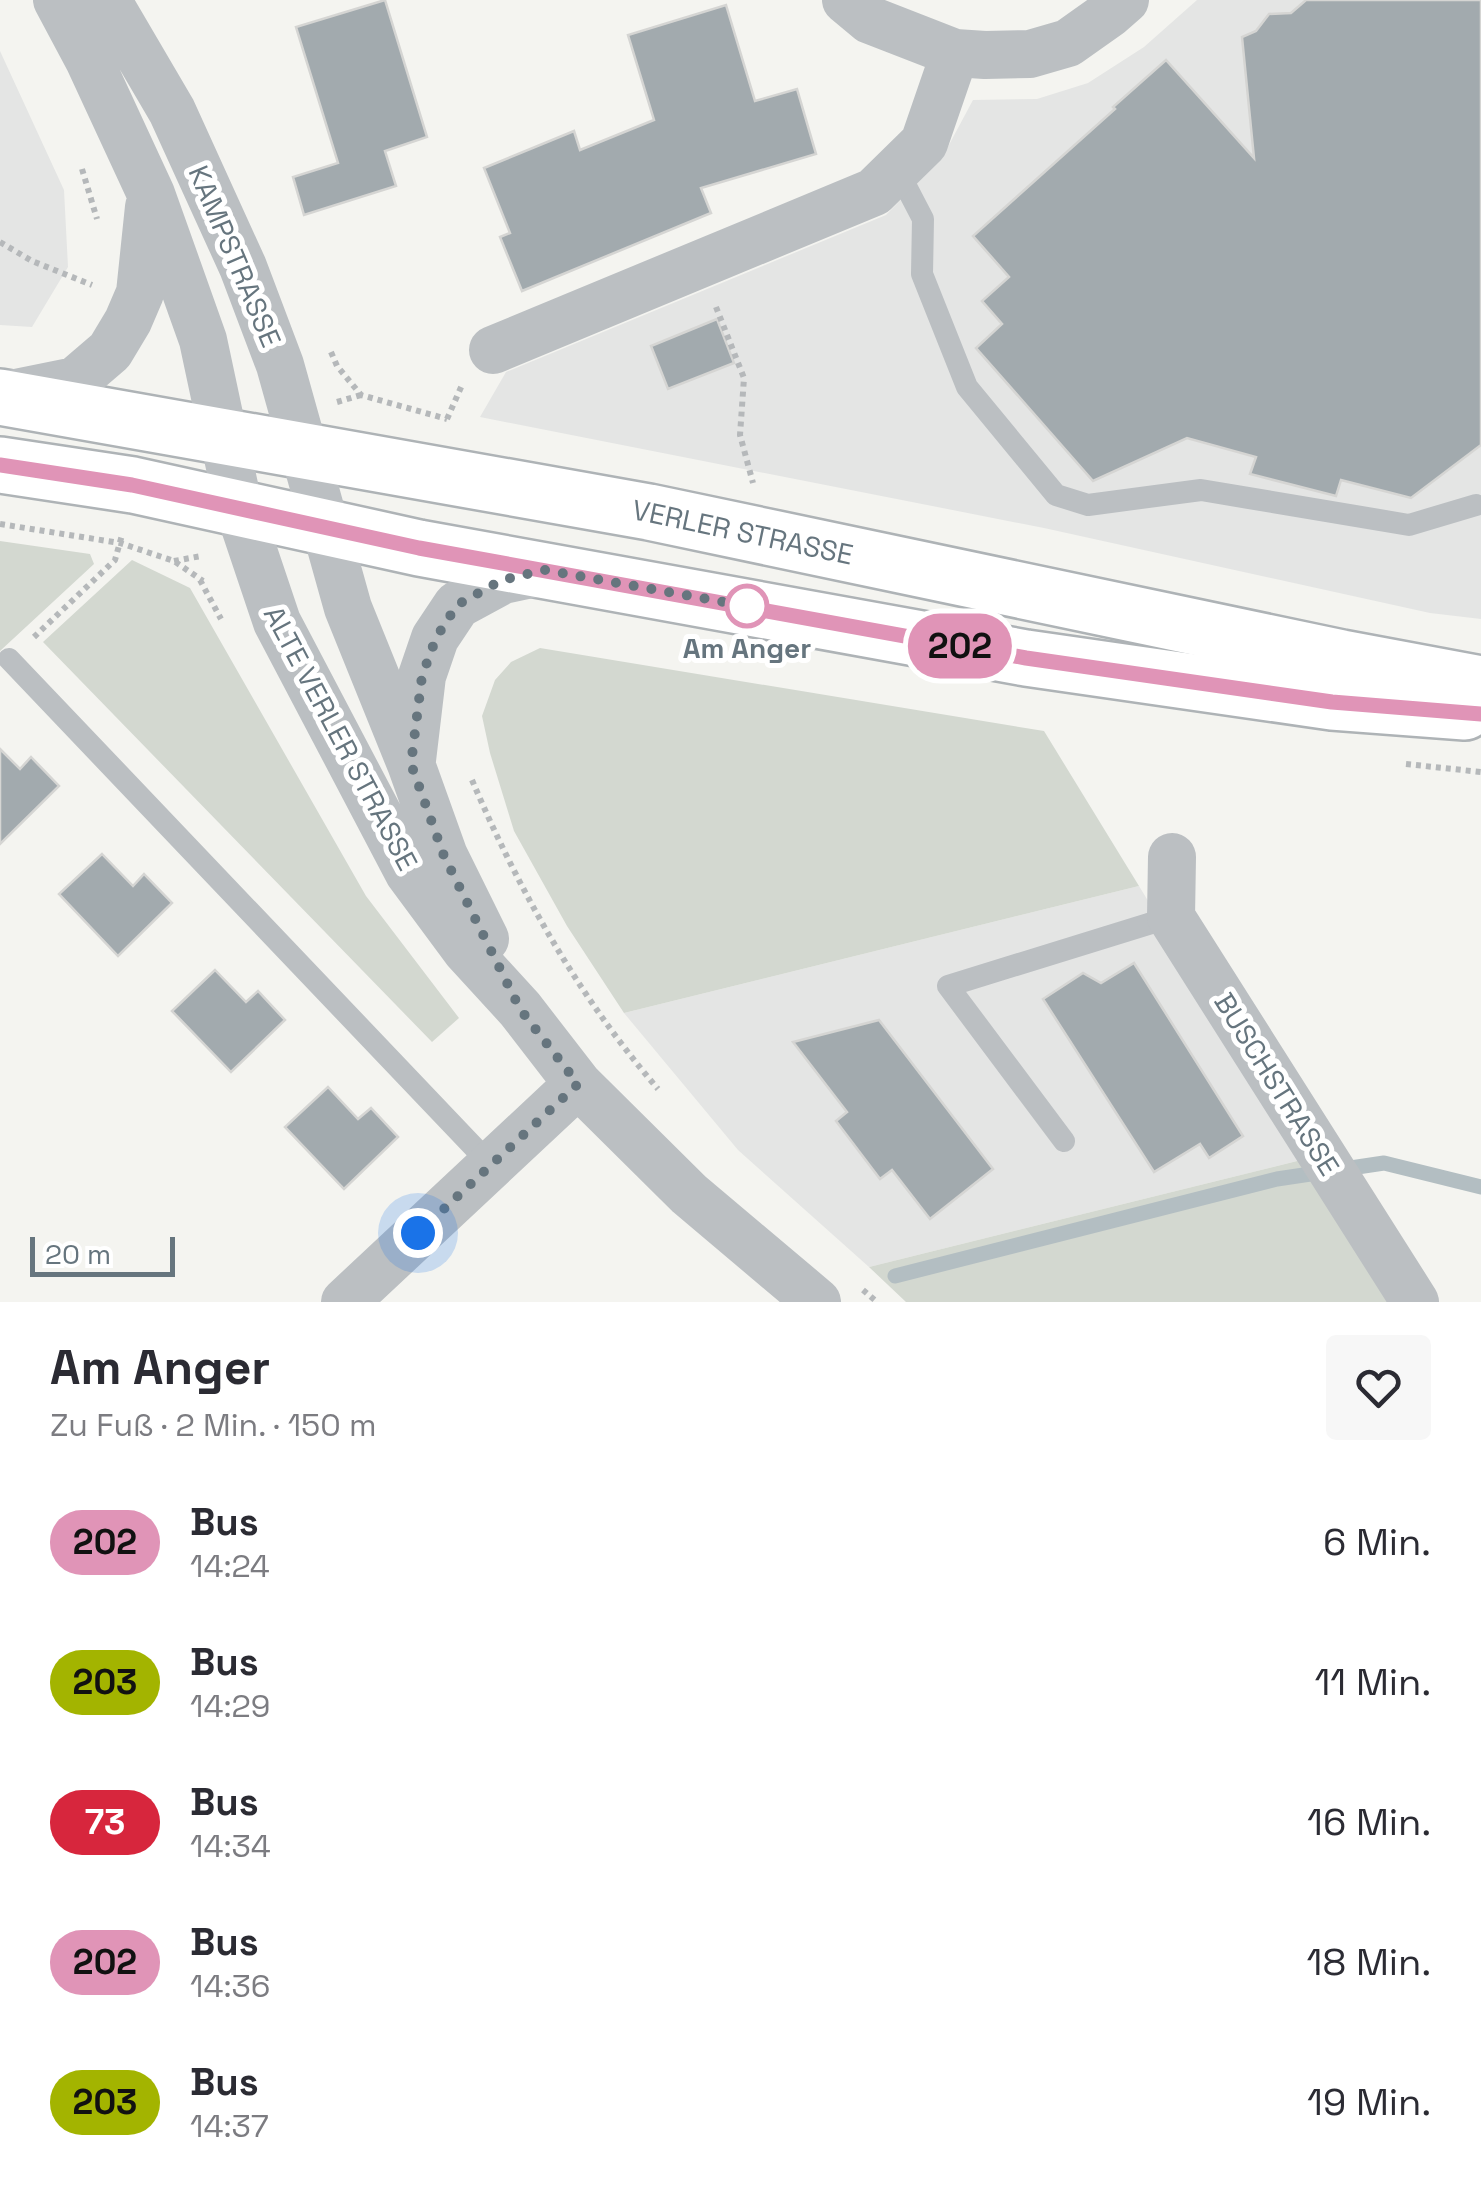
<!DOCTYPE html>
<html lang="de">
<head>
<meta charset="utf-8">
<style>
	body { margin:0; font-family:"Space Grotesk",sans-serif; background:#f7f7f7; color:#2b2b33; height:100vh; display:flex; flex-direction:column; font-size:38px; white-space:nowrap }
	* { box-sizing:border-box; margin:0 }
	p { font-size:32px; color:#7c7c81 }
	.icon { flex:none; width:55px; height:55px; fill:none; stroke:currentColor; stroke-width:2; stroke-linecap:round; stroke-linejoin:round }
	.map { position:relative; height:1302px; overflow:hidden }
	.sheet { display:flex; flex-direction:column; background:#fff; flex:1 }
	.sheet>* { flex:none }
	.badge { padding:0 20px; border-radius:32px; font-size:35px; line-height:65px }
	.scale { position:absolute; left:30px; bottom:25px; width:145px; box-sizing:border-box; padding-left:10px; border:5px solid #66757e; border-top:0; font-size:28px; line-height:35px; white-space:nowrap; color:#66757e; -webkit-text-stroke:8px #fff; paint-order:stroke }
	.you { position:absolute; width:50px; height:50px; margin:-25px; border:8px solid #fff; border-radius:50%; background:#1a73e8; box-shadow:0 0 0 15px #1a73e833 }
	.map>.badge { position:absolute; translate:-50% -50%; box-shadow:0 0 0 5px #fff }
	.round { display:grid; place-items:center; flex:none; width:105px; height:105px; border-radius:10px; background:#f7f7f7 }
	.overview { display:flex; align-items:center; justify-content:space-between; height:170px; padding:0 50px }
	h1 { font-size:48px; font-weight:600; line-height:75px }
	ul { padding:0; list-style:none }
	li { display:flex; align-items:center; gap:30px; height:140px; padding:0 50px }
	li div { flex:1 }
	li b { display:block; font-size:38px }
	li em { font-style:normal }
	li .badge { min-width:110px; font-weight:700; text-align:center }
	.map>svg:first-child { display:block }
	.built { fill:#e4e5e4 }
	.green { fill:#d3d8d0 }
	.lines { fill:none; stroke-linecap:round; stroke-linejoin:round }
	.stream { stroke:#b3bec2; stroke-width:15 }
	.building { fill:#a2aaae; stroke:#d5d5d3; stroke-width:2.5 }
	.secondary-casing { stroke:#aeb3b6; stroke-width:60 }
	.path { stroke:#b5b8ba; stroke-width:6; stroke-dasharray:5 5; stroke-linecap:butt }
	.service { stroke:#bbbfc2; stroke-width:22 }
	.minor { stroke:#bbbfc2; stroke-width:48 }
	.secondary { stroke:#fff; stroke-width:55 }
	.line-casing { stroke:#fff; stroke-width:22 }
	.line { stroke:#e094b7; stroke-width:15 }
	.walk { stroke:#66757e; stroke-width:10; stroke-dasharray:0 18 }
	.stop-dot { fill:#fff; stroke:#e094b7; stroke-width:5 }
	.labels { text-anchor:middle; stroke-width:10; stroke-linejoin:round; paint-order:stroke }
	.street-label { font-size:28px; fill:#66757e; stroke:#fff }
	.stop-label { font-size:28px; font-weight:bold; fill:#66757e; stroke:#fff }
</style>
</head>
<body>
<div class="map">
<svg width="1481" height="1302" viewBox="0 0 1481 1302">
	<rect width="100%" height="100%" fill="#f4f4f0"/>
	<path class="built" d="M1197 0H1481V619L1430 613 1044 528 480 417 506 372 886 215 943 156 973 100 1037 99 1088 83 1144 47Z
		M0 51 64 190 68 267 32 327 0 325Z
		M1139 886 1305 1159 869 1267 738 1150 624 1013Z"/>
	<path class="green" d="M0 541 90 554 94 564 0 651Z
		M132 560 190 588 366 896 459 1018 432 1042 43 642Z
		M540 648 1044 731 1139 886 624 1013 567 926 514 831 490 753 482 716 495 680 511 662Z
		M1305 1159 1395 1302H906L869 1267Z"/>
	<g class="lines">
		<path class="stream" d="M895 1276 1277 1179 1384 1163 1481 1187"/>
	</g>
	<path class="building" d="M385 0 427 137 385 151 396 186 304 215 293 177 338 163 296 27Z
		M1306 0H1481V445L1411 498 1341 480 1336 496 1250 474 1256 457 1187 438 1093 481 976 348 1002 324 982 301 1009 277 973 236 1115 109 1113 107 1166 60 1254 158 1242 37 1256 31 1269 14 1291 13Z
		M726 5 755 101 797 89 816 154 701 188 711 213 522 291 500 237 510 233 484 168 574 131 580 150 654 120 628 35Z
		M717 319 734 363 668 389 651 346Z
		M0 749 20 769 31 757 59 786 0 844Z
		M102 854 133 886 144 874 172 903 118 956 59 894Z
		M1134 963 1243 1136 1209 1158 1200 1144 1154 1172 1043 999 1083 973 1101 983Z
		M215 970 246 1002 258 991 285 1020 231 1072 172 1011Z
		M879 1020 993 1169 930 1219 892 1170 880 1179 836 1121 847 1112 793 1042Z
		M328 1087 358 1119 371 1108 398 1137 344 1189 285 1127Z"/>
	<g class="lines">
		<g class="secondary-casing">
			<g id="secondary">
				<path id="s1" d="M0 397 649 512 1342 658 1481 684"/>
				<path d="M0 465 133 485 419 548 1026 658 1332 702 1465 712"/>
			</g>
		</g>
		<path class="path" d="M82 169 97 219
			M0 242 32 261 92 285
			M716 307 744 378 740 435 753 483
			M331 352 337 366 361 395 447 419
			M337 402 361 395
			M447 419 462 385
			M0 524 120 543 174 561 203 581
			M174 561 201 556
			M200 580 221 619
			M34 637 115 560 122 535
			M1406 764 1481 772
			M472 780C519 891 579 997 658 1089
			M863 1290 877 1302"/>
		<path class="service" d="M897 169 923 219 922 274 967 387 1056 495 1088 505 1201 490 1409 525 1476 505
			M9 659 490 1164
			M1064 1141 948 986 1171 917"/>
		<path class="minor" d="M57 0 89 60 151 194 203 340 239 509 277 622 409 873 466 950 520 1009 578 1084 689 1194 817 1302
			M107 0 172 111 243 267 280 365 348 608 411 764 444 856 485 939
			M846 0 870 20 955 53 985 55 1030 54 1068 43 1109 14 1125 0
			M493 350 874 192 924 143 955 53
			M6 395 75 381 110 351 128 321 140 293 149 207
			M412 760 422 676 435 638 457 605 503 580 545 571
			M1172 857 1171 917 1415 1302
			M345 1302 578 1084"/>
		<use href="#secondary" class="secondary"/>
	</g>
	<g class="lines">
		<g class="line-casing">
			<path id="line" d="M0 465 132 485 419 548 1026 658 1332 702 1481 714"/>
		</g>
		<use href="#line" class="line"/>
		<path class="walk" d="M418 1233 578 1084 520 1009 444 856 411 764 422 676 436 638 457 605 502 580 545 570 752 607 747 606"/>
	</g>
	<circle class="stop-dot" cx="747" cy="606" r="20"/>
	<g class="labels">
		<g class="street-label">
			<text transform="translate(235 256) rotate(67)" y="10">KAMPSTRASSE</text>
			<text dy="10" stroke="none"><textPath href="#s1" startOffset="755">VERLER STRASSE</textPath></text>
			<text transform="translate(341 738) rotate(62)" y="10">ALTE VERLER STRASSE</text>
			<text transform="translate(1277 1084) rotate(58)" y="10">BUSCHSTRASSE</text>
		</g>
		<g class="stop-label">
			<text x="747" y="658">Am Anger</text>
		</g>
	</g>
</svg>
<div class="scale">20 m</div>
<div class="you" style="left:418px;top:1233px"></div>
<b class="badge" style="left:960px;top:646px;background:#e094b7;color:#111">202</b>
</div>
<section class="sheet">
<div class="overview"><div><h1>Am Anger</h1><p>Zu Fuß · 2 Min. · 150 m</p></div><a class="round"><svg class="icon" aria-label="heart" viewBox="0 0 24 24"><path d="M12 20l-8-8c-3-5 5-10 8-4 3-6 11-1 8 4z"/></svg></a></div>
<ul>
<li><span class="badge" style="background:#e094b7;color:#111">202</span><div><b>Bus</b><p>14:24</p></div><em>6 Min.</em></li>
<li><span class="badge" style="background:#a3b400;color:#111">203</span><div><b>Bus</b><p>14:29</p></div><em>11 Min.</em></li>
<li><span class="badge" style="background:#d7263d;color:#fff">73</span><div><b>Bus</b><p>14:34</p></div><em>16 Min.</em></li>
<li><span class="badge" style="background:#e094b7;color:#111">202</span><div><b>Bus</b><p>14:36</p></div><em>18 Min.</em></li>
<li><span class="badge" style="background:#a3b400;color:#111">203</span><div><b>Bus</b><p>14:37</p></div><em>19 Min.</em></li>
</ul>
</section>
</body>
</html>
